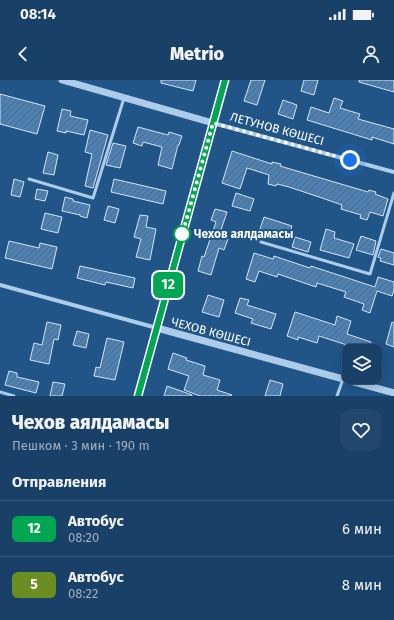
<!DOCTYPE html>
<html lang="ru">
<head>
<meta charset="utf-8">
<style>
	body { margin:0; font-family:"Fira Sans",sans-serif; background:#22476c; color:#f1f3f6; height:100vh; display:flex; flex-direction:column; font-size:15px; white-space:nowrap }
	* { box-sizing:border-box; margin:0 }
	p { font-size:13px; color:#9fafbf }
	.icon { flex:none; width:22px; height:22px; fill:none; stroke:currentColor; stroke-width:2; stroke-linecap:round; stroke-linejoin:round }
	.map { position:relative; height:316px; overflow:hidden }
	.panel { display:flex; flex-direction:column; background:#194066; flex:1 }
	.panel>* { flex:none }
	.badge { padding:0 8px; border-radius:6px; font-size:14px; line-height:26px }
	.buttons { position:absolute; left:342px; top:264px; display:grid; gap:8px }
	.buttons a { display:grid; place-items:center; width:40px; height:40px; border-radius:8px; background:#194066; box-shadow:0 2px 10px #0003,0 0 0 1px #37597a; font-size:20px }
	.you { position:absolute; width:20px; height:20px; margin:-10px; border:3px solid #fff; border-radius:50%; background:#1a73e8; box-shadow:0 0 0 6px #1a73e833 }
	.map>.badge { position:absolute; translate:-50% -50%; box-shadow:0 0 0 2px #fff }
	h2 { padding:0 12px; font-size:15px; line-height:36px }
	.round { display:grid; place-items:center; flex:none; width:42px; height:42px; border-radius:12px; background:#22476c }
	.overview { display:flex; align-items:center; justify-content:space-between; height:68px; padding:0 12px }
	h1 { font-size:19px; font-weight:800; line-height:30px }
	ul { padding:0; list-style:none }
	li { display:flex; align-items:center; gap:12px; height:56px; padding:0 12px; border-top:1px solid #37597a }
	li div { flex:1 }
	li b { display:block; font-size:15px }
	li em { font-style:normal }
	li .badge { min-width:44px; font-weight:700; text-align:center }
	.status { display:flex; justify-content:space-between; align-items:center; height:28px; padding:0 20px; background:#194066; direction:ltr }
	.status svg { height:11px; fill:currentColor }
	header { display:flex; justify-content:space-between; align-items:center; height:52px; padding:0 12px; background:#194066; font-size:18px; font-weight:800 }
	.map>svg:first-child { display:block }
	.building { fill:url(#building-hatch); stroke:#d1e5f8 }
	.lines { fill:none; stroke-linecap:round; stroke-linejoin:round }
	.service { stroke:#acccea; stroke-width:3 }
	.minor { stroke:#acccea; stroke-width:4 }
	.tertiary { stroke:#acccea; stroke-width:7 }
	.line-casing { stroke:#fff; stroke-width:9 }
	.line { stroke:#00a651; stroke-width:6 }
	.walk { stroke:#fff; stroke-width:4; stroke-dasharray:0 7.2 }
	.stop-dot { fill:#fff; stroke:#00a651; stroke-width:2 }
	.labels { text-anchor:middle; stroke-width:4; stroke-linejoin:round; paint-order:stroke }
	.street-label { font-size:12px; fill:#fff; stroke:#215588 }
	.stop-label { font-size:12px; font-weight:bold; fill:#fff; stroke:#215588; text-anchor:start }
</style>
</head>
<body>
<div class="status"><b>08:14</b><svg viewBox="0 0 49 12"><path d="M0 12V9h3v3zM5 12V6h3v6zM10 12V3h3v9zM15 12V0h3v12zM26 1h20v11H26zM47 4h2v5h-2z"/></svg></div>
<header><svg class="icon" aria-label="back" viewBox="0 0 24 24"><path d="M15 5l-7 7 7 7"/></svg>Metrio<svg class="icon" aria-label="person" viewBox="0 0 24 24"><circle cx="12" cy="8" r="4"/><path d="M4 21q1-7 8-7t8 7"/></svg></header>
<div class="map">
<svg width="394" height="316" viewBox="0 0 394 316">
	<defs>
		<pattern id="building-hatch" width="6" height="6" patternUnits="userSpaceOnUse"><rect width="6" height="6" fill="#4e81b2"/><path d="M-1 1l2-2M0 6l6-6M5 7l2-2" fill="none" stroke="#4d6984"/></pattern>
	</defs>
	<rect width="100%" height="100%" fill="#215588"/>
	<path class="building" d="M161 0H196L193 11 161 3Z
		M251 0H265L257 25 244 21Z
		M304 0H318L314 15 301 11Z
		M359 0H394V12L359 2Z
		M0 14 45 26 37 54 0 44Z
		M334 18 343 21 340 28 360 34 358 39 394 49V64L372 57V60L307 40 311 27 329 33Z
		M283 20 297 25 293 39 278 34Z
		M62 29 71 31 70 36 88 40 84 55 66 51V53L57 51Z
		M138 47 168 55 169 52 182 56 179 65H178L172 89 158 85 162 67 143 62 142 66 133 63Z
		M90 50 108 55 93 108 85 106 92 74 85 72Z
		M113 63 126 66 120 88 106 85Z
		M232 71 272 84V82L281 84 280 86 368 112 369 110 376 112 375 114 388 119 383 136 370 132 367 140 360 138 361 135 341 129 342 125 322 118 289 107 277 104 276 106 268 104 269 95 247 88 240 109 222 103Z
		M48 72 58 75 54 95 43 93Z
		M14 99 24 102 20 117 11 115Z
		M114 99 166 111 163 124 111 112Z
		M37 109 48 111 45 121 35 119Z
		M236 113 254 119 250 131 232 126Z
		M65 117 73 119V121L90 125 87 138 80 136V135L62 131Z
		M108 126 119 129 115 143 104 140Z
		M215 129 227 132 219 156 228 159 224 170 219 168 211 195 198 191 202 176 204 177 216 142 211 140Z
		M45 133 62 137 58 153 41 149Z
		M140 135 148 136 146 147 156 149 150 180 136 177 141 159 134 157Z
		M264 137 292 146 288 158 270 153 269 155 259 152Z
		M326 149 335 152 334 158 354 164 349 178 320 170Z
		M361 156 376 161 373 175 356 170Z
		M295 157 311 162 308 172 292 167Z
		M9 161 39 168 40 163 57 167 52 189 5 178Z
		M381 169 394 173V185L380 181 381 178 378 177Z
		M254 173 273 179 274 176 310 188 311 186 375 207 378 197 394 202V210L392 216 377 211 370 233 362 230 364 224 344 217 346 212 317 203 316 207 278 194 277 197 259 191 255 202 246 199Z
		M80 186 135 198 133 208 106 202 105 205 77 198Z
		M208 215 224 220 219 237 202 232Z
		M240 218 249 220 247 225 276 234 271 249 251 243 253 239 235 233Z
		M295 232 335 245 337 236 351 241 347 254 371 262 368 271H351L353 267 319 256 317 263 298 257V260L287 256Z
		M47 242 61 245 58 260 54 259 49 284 30 280 34 263 42 265Z
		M392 242 394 243V267L386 264Z
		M77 251 89 254 86 268 73 265Z
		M107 258 124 262 115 300 94 296 96 287 100 288Z
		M173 273 187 278 186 280 205 286 203 295 220 300 217 310 232 315 231 316H200L184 310 189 296 168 289Z
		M9 291 17 293V297L39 302 36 313 5 305Z
		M270 300 283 304 280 316H265Z
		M53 302 65 304 62 316H50Z
		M167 306 192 315V316H164Z"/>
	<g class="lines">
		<path class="service" d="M29 99 93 118 124 18
			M261 162 370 194 394 113
			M0 312 14 316
			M337 316 343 299"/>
		<path class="minor" d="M213 43 394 92
			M0 205 157 248"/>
		<path class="tertiary" d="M62 0 213 43
			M157 248 394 313
			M138 316 225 0"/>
	</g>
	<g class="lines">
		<g class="line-casing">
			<path id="line" d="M138 316 225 0"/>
		</g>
		<use href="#line" class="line"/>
		<path class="walk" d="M182 154V156L213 43 350 80"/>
	</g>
	<circle class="stop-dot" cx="182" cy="154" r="8"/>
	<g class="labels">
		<g class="street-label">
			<text transform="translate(277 49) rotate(15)" y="4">ЛЕТУНОВ КӨШЕСІ</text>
			<text transform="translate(211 252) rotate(15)" y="4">ЧЕХОВ КӨШЕСІ</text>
		</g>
		<g class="stop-label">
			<text x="194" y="158">Чехов аялдамасы</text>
		</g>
	</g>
</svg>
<div class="buttons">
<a><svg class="icon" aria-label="layers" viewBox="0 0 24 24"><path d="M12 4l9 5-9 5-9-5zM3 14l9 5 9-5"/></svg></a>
</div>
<div class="you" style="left:350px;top:80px"></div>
<b class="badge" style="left:168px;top:205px;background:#00a651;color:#fff">12</b>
</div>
<section class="panel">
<div class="overview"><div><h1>Чехов аялдамасы</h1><p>Пешком · 3 мин · 190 m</p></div><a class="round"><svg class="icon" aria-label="heart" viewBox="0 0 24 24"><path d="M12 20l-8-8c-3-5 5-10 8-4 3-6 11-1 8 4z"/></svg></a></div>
<h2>Отправления</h2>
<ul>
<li><span class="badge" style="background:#00a651;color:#fff">12</span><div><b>Автобус</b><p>08:20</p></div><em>6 мин</em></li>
<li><span class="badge" style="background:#6b8e23;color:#fff">5</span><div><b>Автобус</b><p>08:22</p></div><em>8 мин</em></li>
</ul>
</section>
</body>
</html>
